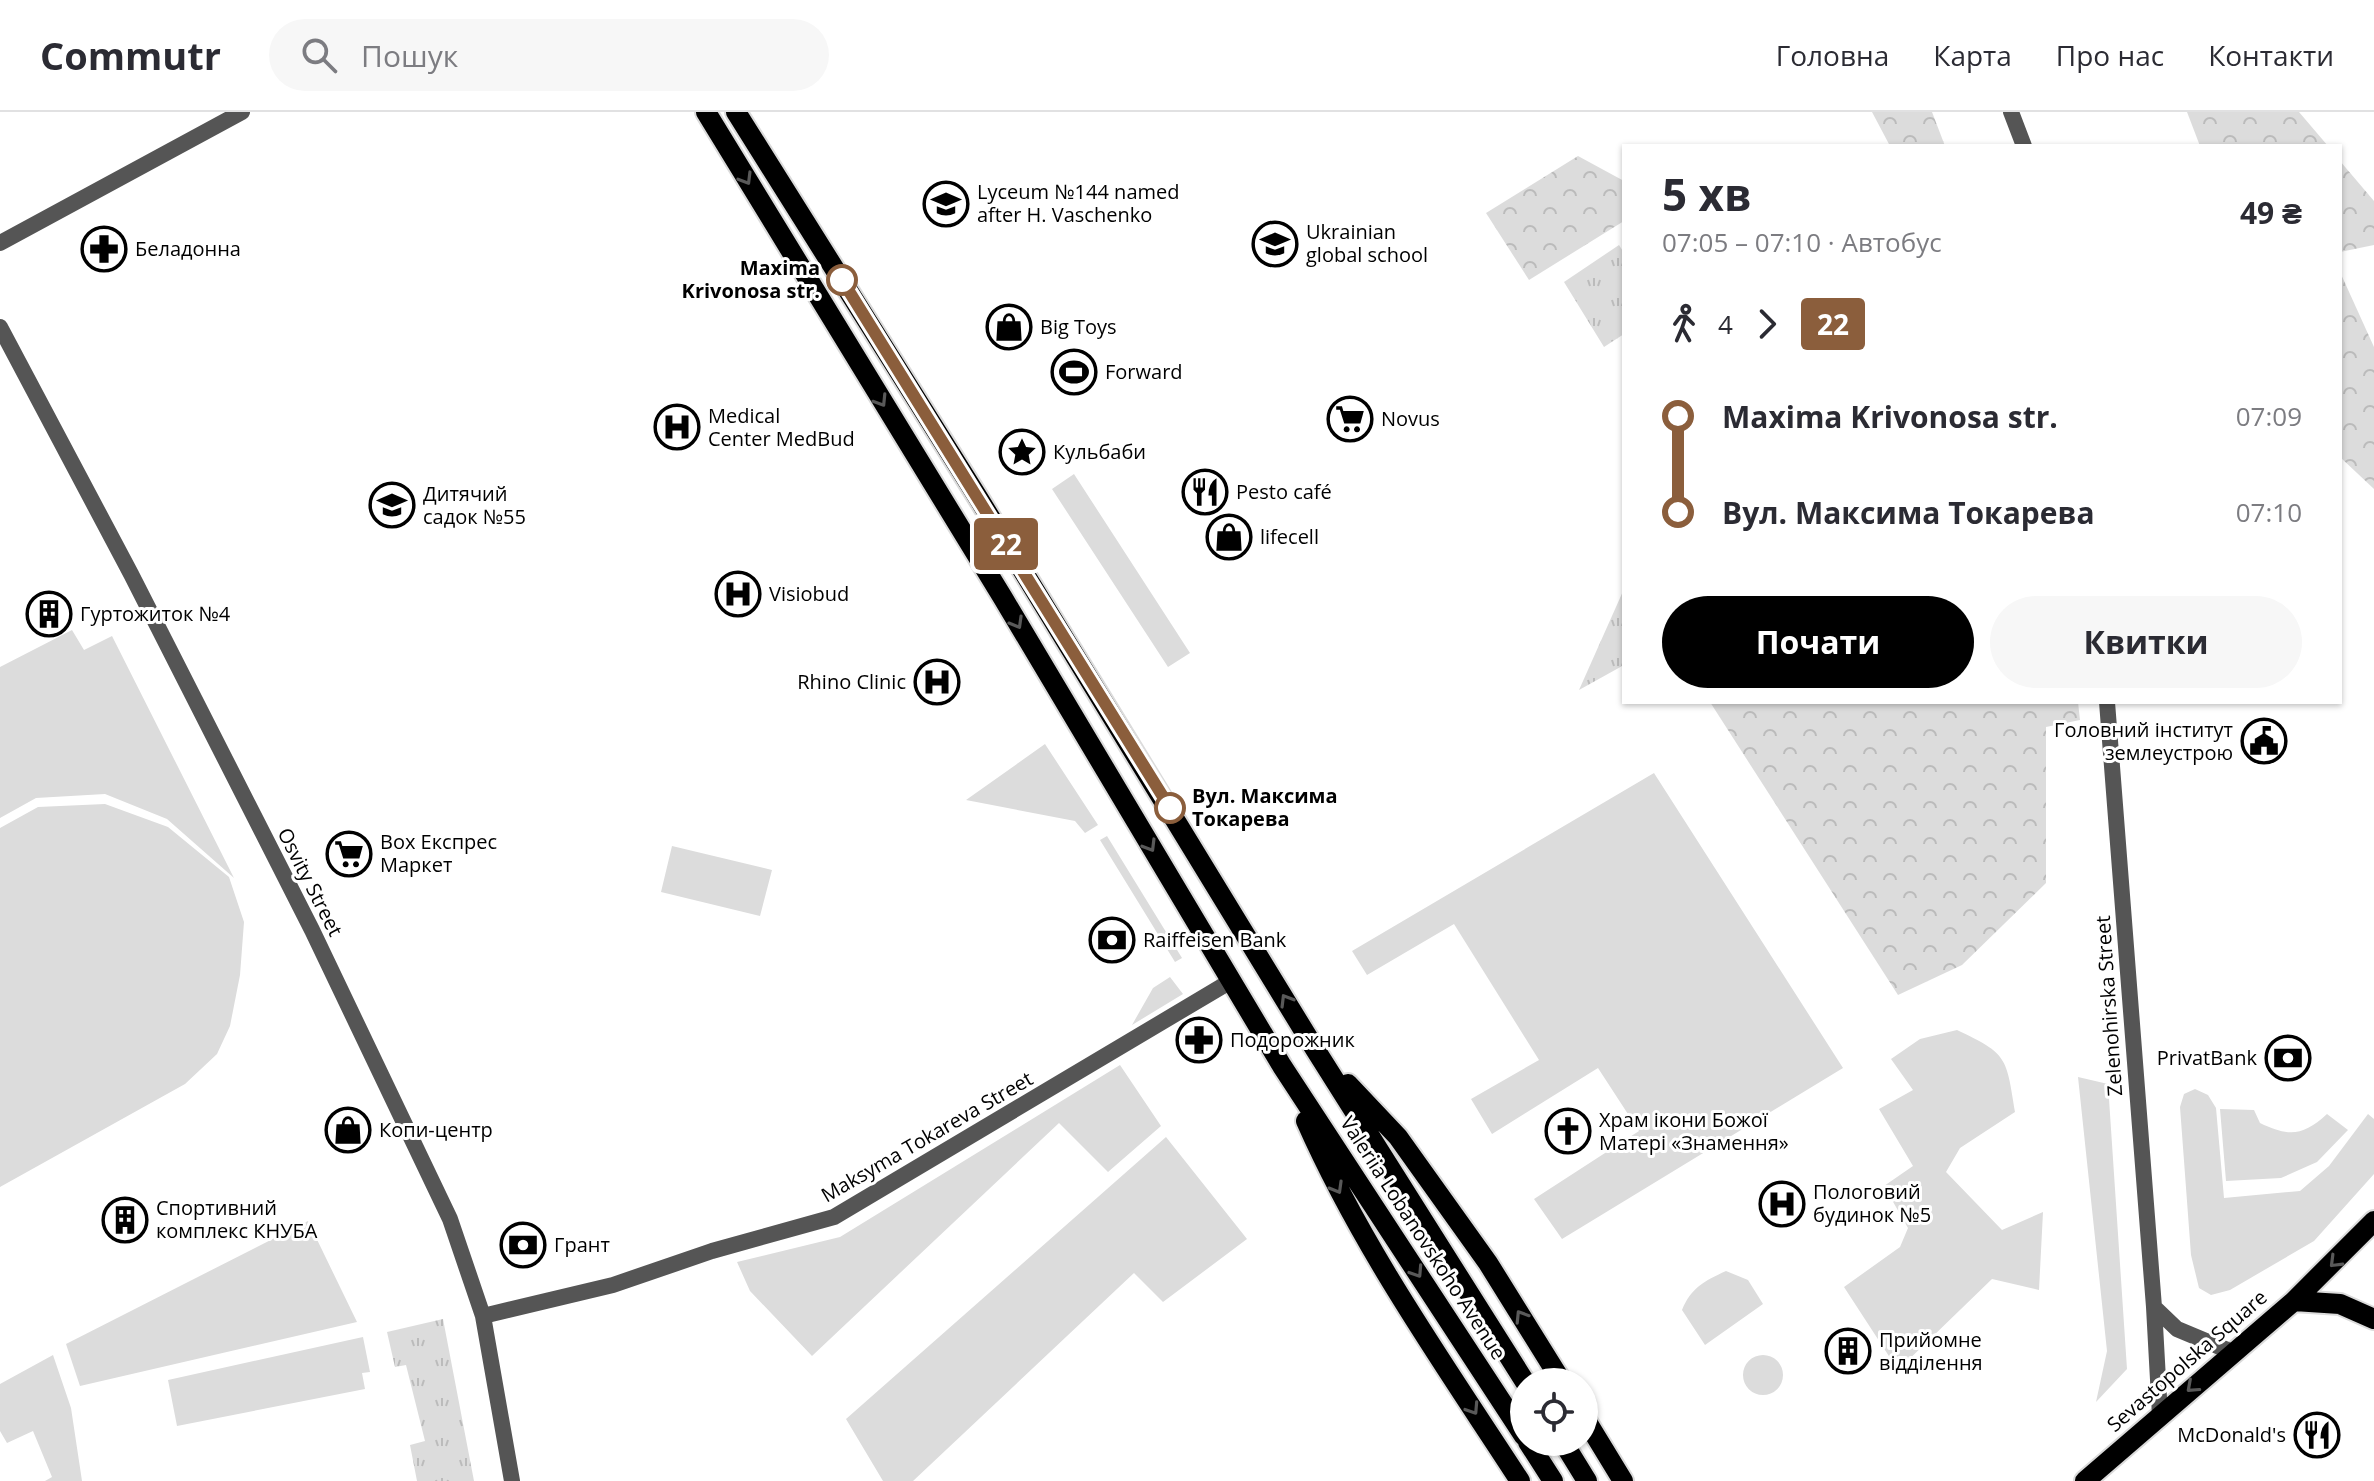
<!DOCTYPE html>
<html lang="uk">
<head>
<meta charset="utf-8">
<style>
	body { margin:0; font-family:"Open Sans",sans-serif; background:#f7f7f7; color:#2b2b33; height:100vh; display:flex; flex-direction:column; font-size:30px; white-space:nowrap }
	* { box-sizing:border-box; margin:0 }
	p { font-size:26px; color:#7c7c81 }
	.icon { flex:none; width:44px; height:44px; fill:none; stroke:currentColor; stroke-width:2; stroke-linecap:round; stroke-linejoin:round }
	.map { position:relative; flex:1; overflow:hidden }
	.panel { position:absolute; left:1622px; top:32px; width:720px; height:560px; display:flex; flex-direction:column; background:#fff; border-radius:0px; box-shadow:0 2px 6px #0004 }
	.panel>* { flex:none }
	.badge { padding:0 16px; border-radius:6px; font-size:28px; line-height:52px }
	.fabs { position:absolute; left:1510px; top:1256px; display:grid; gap:16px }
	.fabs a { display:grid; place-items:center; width:88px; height:88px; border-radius:50%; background:#fff; box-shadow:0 2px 6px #0004; font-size:40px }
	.map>.badge { position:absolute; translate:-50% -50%; box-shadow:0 0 0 4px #fff }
	.legs { display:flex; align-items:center; gap:12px; height:88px; padding:0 40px; font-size:26px }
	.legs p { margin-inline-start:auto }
	.overview { display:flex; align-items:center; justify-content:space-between; height:136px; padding:0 40px }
	h1 { font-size:44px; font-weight:700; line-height:60px }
	.cta { display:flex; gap:16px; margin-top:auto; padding:16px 40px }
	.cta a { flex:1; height:92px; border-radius:48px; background:#000; color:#fff; font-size:32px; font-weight:700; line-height:92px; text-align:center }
	.cta a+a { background:#f7f7f7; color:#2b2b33 }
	ul { padding:0 40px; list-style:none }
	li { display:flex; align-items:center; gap:28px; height:96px; font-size:30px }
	li i { display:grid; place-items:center; width:12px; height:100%; margin:0 10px; background:currentColor }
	li i::after { content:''; width:20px; height:20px; margin:-10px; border:6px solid; border-radius:50%; background:#fff }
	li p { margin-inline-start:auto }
	li:first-child i { background:linear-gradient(#0000 50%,currentColor 0) }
	li:last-child i { background:linear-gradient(currentColor 50%,#0000 0) }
	header { display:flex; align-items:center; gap:48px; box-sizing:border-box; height:112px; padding:0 40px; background:#fff; border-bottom:2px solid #e1e1e2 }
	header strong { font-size:38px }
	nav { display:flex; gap:44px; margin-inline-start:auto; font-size:28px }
	.search { width:560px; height:72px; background:#f7f7f7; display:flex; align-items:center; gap:20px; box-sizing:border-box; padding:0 28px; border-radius:44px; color:#7c7c81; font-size:30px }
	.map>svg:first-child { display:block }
	.grass { fill:#dcdcdc }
	.forest { fill:url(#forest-crowns) }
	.park { fill:url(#park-tufts) }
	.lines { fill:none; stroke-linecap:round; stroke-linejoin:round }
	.primary-casing { stroke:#dbdbdb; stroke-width:24 }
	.minor { stroke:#555; stroke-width:16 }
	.tertiary { stroke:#555; stroke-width:16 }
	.primary { stroke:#000; stroke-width:20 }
	.oneway { stroke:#595959 }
	.line-1-casing { stroke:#fff; stroke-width:18 }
	.line-1 { stroke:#8b5e3c; stroke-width:12 }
	.stop-1-dot { fill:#fff; stroke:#8b5e3c; stroke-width:4 }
	.labels { text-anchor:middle; stroke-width:6; stroke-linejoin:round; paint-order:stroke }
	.poi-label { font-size:20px; fill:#000; stroke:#fff; text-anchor:start }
	.stop-label { font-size:20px; font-weight:bold; fill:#000; stroke:#fff; text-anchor:end }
	.street-label { font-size:20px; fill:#000; stroke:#fff }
</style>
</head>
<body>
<header>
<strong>Commutr</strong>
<div class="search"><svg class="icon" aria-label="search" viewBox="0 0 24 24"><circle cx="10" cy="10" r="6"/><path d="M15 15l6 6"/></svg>Пошук</div>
<nav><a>Головна</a><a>Карта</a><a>Про нас</a><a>Контакти</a></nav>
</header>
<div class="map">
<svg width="2374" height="1369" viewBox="0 0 2374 1369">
	<defs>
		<pattern id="forest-crowns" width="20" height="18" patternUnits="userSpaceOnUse" patternTransform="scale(2)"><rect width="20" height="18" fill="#dcdcdc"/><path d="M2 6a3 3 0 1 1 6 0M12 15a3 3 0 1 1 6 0" fill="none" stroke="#bbb"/></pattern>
		<pattern id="park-tufts" width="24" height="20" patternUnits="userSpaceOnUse" patternTransform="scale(2)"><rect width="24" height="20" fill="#dcdcdc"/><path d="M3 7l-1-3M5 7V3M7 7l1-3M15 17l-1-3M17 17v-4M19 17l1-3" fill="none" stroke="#bbb"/></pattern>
	</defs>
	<rect width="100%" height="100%" fill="#fff"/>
	<path class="grass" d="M1074 362 1190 541 1168 555 1052 377Z
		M72 518 84 538 112 524 234 766 167 707 105 682 36 686 0 706V555Z
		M1045 632 1098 713 1085 721 1075 709 966 688Z
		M1654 661 1843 956 1562 1127 1534 1087 1639 1019 1598 956 1492 1022 1471 987 1539 948 1454 812 1367 863 1352 839Z
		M105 692 168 715 229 765 244 810 240 863 230 914 217 942 185 972 0 1075V716L38 695Z
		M1107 724 1182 846 1175 850 1100 728Z
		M672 734 772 758 760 804 661 780Z
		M1170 865 1183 882 1132 913 1153 876Z
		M1957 918C2008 942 2006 945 2015 1000L1960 1036 1946 1060 2002 1118 2043 1100 2039 1178 1992 1167 1898 1258 1844 1175 1900 1135 1908 1116 1884 1074 1913 1054 1879 997 1913 978 1891 947 1920 927Z
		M1120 953 1161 1014 1108 1060 1059 1011 812 1244 750 1179 737 1150 840 1125Z
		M2078 965 2108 972 2127 1257 2096 1290 2107 1239Z
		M2195 977 2208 983 2216 996 2224 1086 2300 1079 2329 1054 2368 1002 2374 1007V1062L2314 1129 2230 1178 2211 1183 2199 1176 2191 1143 2180 995 2184 982Z
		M2220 997 2254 998 2260 1011C2289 1025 2303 1024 2327 1002L2348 1018 2317 1050 2281 1066 2226 1069Z
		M1166 1025 1247 1127 1163 1190 1134 1161 913 1369H883L846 1307Z
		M308 1109 357 1210 80 1274 66 1232Z
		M1726 1159 1748 1168 1763 1192 1705 1233 1682 1198C1691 1176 1704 1169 1726 1159Z
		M363 1225 370 1260 362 1261 365 1277 177 1314 168 1268Z
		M1743 1263a20 20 0 1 1 40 0a20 20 0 1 1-40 0Z
		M53 1243 71 1296 82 1369H45L52 1365 33 1319 7 1331 0 1319V1272Z"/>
	<path class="forest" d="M1872 0H1932L1945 34H1890Z
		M2187 0H2299L2328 34H2200Z
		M1578 44 1624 69V109L1529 168 1486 101Z
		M2340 49 2374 89V133L2340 140Z
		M2340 160 2374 235V377L2340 345Z
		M1710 590H2078L2080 608 2046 615V771L1962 853 1898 883Z"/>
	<path class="park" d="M1619 133 1624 141V222L1604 235 1564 170Z
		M1624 477V553L1579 578Z
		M443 1207 474 1369H417L410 1333 425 1329 406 1253 395 1255 387 1220Z"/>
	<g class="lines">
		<g class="primary-casing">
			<path id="primary" d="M706 0 1003 486 1282 954 1524 1324
				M736 0 979 387 1315 937 1525 1270
				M1348 972 1398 1025 1488 1151 1562 1270
				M1306 1009C1362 1136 1444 1252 1520 1369
				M2294 1189 2340 1192 2374 1207
				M1584 1305 1623 1369
				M1528 1330 1553 1369
				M1563 1330 1587 1369
				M2085 1369 2294 1189 2374 1109"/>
		</g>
		<path class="minor" d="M2011 0 2024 34
			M0 215 131 462 312 818 450 1107 483 1204 512 1369
			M2107 590 2154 1195 2160 1304
			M2154 1195 2177 1217 2232 1240
			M483 1204 613 1173 712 1139 834 1105 1231 869"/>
		<path class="tertiary" d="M0 131 242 0"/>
		<use href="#primary" class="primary"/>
	</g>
	<defs><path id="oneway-chevron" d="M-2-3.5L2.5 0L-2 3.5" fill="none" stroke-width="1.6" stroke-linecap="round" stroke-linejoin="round" transform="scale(2)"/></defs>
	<g class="oneway">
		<use href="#oneway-chevron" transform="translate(746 67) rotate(59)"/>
		<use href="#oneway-chevron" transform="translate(881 289) rotate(58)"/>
		<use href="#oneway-chevron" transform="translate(1017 511) rotate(60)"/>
		<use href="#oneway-chevron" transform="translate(1150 734) rotate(59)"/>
		<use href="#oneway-chevron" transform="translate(1286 888) rotate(-121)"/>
		<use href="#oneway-chevron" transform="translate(1337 1076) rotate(60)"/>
		<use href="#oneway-chevron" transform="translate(2335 1150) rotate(135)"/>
		<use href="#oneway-chevron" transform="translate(1417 1160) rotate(57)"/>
		<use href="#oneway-chevron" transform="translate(1521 1204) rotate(-122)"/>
		<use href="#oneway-chevron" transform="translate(2192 1275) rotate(138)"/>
		<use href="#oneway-chevron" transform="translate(1473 1297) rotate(57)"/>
	</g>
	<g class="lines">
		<g class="line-1-casing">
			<path id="line-1" d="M842 168 1170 696"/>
		</g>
		<use href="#line-1" class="line-1"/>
	</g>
	<defs>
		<g id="school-ring" transform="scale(2.3)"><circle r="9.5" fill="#fff" stroke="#000" stroke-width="1.5"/><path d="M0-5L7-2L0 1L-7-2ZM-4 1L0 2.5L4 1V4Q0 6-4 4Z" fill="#000"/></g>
		<g id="pharmacy-ring" transform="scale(2.3)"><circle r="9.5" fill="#fff" stroke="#000" stroke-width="1.5"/><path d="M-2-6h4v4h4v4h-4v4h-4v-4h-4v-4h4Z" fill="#000"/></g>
		<g id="shop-ring" transform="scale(2.3)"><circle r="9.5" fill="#fff" stroke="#000" stroke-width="1.5"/><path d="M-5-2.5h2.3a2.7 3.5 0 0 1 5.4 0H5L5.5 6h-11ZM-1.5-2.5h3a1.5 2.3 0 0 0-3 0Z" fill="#000"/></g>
		<g id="stadium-ring" transform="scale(2.3)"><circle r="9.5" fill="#fff" stroke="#000" stroke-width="1.5"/><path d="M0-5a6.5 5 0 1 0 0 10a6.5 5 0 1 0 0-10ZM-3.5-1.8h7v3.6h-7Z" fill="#000"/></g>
		<g id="supermarket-ring" transform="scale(2.3)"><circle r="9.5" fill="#fff" stroke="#000" stroke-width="1.5"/><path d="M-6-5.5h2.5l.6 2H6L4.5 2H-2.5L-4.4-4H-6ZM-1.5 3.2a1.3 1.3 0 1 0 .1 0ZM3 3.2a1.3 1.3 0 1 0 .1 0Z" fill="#000"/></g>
		<g id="hospital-ring" transform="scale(2.3)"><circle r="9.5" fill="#fff" stroke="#000" stroke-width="1.5"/><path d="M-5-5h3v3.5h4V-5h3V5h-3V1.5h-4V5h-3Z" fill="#000"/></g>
		<g id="sight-ring" transform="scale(2.3)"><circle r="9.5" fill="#fff" stroke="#000" stroke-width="1.5"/><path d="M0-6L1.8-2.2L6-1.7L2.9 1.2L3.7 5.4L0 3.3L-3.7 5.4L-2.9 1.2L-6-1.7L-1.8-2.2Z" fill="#000"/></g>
		<g id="restaurant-ring" transform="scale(2.3)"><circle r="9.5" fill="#fff" stroke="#000" stroke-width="1.5"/><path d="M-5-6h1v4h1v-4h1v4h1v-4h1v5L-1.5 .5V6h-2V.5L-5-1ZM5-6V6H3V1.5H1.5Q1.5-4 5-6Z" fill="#000"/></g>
		<g id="building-ring" transform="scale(2.3)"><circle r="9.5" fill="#fff" stroke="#000" stroke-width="1.5"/><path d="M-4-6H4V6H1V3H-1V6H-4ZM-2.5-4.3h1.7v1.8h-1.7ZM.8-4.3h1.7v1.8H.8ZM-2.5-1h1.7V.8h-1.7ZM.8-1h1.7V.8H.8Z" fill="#000"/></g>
		<g id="civic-ring" transform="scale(2.3)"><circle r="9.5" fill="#fff" stroke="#000" stroke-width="1.5"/><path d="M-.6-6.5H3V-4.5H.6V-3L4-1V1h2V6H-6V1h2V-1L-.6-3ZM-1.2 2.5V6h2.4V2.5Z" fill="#000"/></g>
		<g id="bank-ring" transform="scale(2.3)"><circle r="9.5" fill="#fff" stroke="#000" stroke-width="1.5"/><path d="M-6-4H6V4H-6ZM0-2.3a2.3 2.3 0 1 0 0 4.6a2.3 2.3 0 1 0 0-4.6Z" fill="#000"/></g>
		<g id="church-ring" transform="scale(2.3)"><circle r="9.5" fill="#fff" stroke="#000" stroke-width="1.5"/><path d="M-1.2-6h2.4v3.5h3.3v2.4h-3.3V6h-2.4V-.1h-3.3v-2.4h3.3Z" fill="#000"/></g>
	</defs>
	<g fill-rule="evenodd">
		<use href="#school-ring" x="946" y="92"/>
		<use href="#school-ring" x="1275" y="132"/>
		<use href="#pharmacy-ring" x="104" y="137"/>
		<use href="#shop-ring" x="1009" y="215"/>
		<use href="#stadium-ring" x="1074" y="260"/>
		<use href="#supermarket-ring" x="1350" y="307"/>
		<use href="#hospital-ring" x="677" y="315"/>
		<use href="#sight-ring" x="1022" y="340"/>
		<use href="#restaurant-ring" x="1205" y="380"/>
		<use href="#school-ring" x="392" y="393"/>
		<use href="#shop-ring" x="1229" y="425"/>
		<use href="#hospital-ring" x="738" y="482"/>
		<use href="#building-ring" x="49" y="502"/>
		<use href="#hospital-ring" x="937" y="570"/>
		<use href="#civic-ring" x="2264" y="629"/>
		<use href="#supermarket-ring" x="349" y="742"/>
		<use href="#bank-ring" x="1112" y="828"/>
		<use href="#pharmacy-ring" x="1199" y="928"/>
		<use href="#bank-ring" x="2288" y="946"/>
		<use href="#shop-ring" x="348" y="1018"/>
		<use href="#church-ring" x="1568" y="1019"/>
		<use href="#hospital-ring" x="1782" y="1092"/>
		<use href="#building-ring" x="125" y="1108"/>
		<use href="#bank-ring" x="523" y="1133"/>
		<use href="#building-ring" x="1848" y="1239"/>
		<use href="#restaurant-ring" x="2317" y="1323"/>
	</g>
	<g class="stop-1-dot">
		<circle cx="842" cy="168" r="14"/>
		<circle cx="1170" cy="696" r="14"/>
	</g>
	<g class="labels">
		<g class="poi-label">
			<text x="977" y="87">Lyceum №144 named<tspan x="977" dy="23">after H. Vaschenko</tspan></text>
			<text x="1306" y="127">Ukrainian<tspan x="1306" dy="23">global school</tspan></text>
			<text x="135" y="144">Беладонна</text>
			<text x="1040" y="222">Big Toys</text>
			<text x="1105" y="267">Forward</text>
			<text x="708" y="311">Medical<tspan x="708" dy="23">Center MedBud</tspan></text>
			<text x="1381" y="314">Novus</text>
			<text x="1053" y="347">Кульбаби</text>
			<text x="1236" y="387">Pesto café</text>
			<text x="423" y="389">Дитячий<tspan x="423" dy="23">садок №55</tspan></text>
			<text x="1260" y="432">lifecell</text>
			<text x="769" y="489">Visiobud</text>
			<text x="80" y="509">Гуртожиток №4</text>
			<text x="906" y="577" text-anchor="end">Rhino Clinic</text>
			<text x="2233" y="625" text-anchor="end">Головний інститут<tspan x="2233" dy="23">землеустрою</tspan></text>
			<text x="380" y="737">Box Експрес<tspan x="380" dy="23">Маркет</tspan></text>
			<text x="1143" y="835">Raiffeisen Bank</text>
			<text x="1230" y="935">Подорожник</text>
			<text x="2257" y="953" text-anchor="end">PrivatBank</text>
			<text x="1599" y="1015">Храм ікони Божої<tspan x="1599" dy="23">Матері «Знамення»</tspan></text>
			<text x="379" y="1025">Копи-центр</text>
			<text x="1813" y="1087">Пологовий<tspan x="1813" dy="23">будинок №5</tspan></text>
			<text x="156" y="1103">Спортивний<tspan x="156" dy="23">комплекс КНУБА</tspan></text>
			<text x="554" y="1140">Грант</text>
			<text x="1879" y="1235">Прийомне<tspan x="1879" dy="23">відділення</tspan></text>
			<text x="2286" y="1330" text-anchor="end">McDonald's</text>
		</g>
		<g class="stop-label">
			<text x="820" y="163">Maxima<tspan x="820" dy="23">Krivonosa str.</tspan></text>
			<text x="1192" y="691" text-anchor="start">Вул. Максима<tspan x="1192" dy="23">Токарева</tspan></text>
		</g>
		<g class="street-label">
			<text transform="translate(310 770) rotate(63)" y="7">Osvity Street</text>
			<text transform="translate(2109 894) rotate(-94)" y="7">Zelenohirska Street</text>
			<text transform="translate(927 1025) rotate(-30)" y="7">Maksyma Tokareva Street</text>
			<text transform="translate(1423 1126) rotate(57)" y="7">Valeriia Lobanovskoho Avenue</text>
			<text transform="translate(2187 1249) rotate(-41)" y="7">Sevastopolska Square</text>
		</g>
	</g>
</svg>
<div class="fabs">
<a><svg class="icon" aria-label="locate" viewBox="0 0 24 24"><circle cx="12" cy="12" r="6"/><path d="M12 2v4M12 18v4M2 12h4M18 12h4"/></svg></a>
</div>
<b class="badge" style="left:1006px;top:432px;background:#8b5e3c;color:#fff">22</b>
<section class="panel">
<div class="overview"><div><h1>5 хв</h1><p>07:05 – 07:10 · Автобус</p></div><b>49 ₴</b></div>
<div class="legs"><svg class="icon" aria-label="walk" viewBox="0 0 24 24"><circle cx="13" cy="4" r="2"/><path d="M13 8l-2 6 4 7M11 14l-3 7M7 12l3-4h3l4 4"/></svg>4<svg class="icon" aria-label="forward" viewBox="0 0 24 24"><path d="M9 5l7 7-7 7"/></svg><b class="badge" style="background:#8b5e3c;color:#fff">22</b></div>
<ul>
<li><i style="color:#8b5e3c"></i><b>Maxima Krivonosa str.</b><p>07:09</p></li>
<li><i style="color:#8b5e3c"></i><b>Вул. Максима Токарева</b><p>07:10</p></li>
</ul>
<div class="cta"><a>Почати</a><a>Квитки</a></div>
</section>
</div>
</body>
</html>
